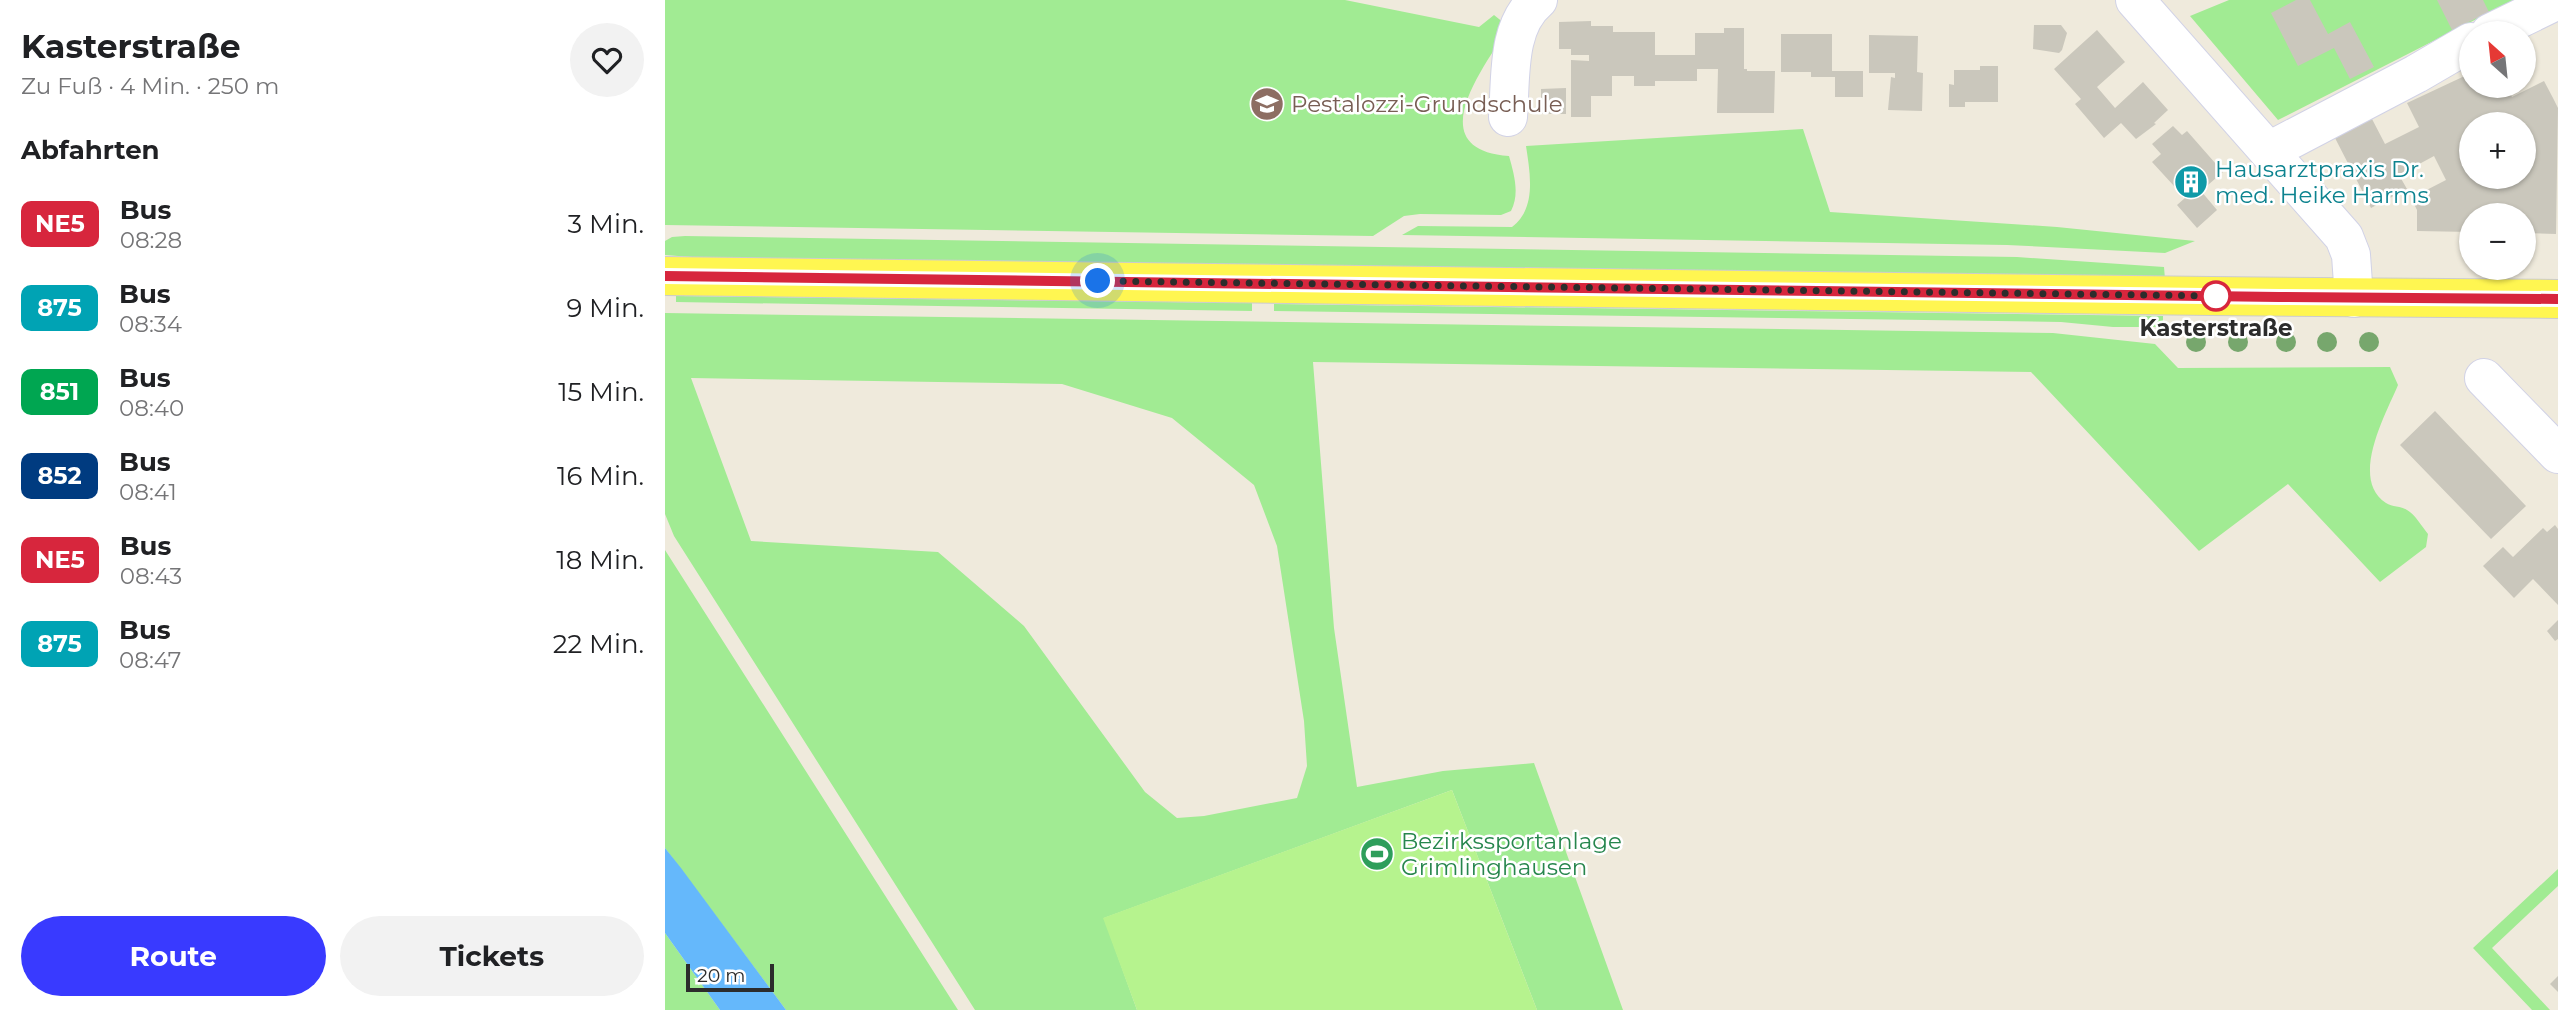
<!DOCTYPE html>
<html lang="de">
<head>
<meta charset="utf-8">
<style>
	body { margin:0; font-family:Montserrat,sans-serif; background:#f2f2f2; color:#202124; height:100vh; display:flex; flex-direction:column; font-size:26px; white-space:nowrap }
	* { box-sizing:border-box; margin:0 }
	p { font-size:23px; color:#757577 }
	.icon { flex:none; width:38px; height:38px; fill:none; stroke:currentColor; stroke-width:2; stroke-linecap:round; stroke-linejoin:round }
	.map { position:relative; flex:1; overflow:hidden }
	.drawer { display:flex; flex-direction:column; background:#fff; width:665px }
	.drawer>* { flex:none }
	.badge { padding:0 14px; border-radius:10px; font-size:24px; line-height:46px }
	.needle { width:46px; rotate:333deg }
	.controls { position:absolute; left:1794px; top:21px; display:grid; gap:14px }
	.controls a { display:grid; place-items:center; width:77px; height:77px; border-radius:50%; background:#fff; box-shadow:0 2px 5px #0004; font-size:35px }
	.scale { position:absolute; left:21px; bottom:18px; width:88px; box-sizing:border-box; padding-left:7px; border:4px solid #2c2c2c; border-top:0; font-size:19px; line-height:24px; white-space:nowrap; color:#2c2c2c; -webkit-text-stroke:5px #fff; paint-order:stroke }
	.you { position:absolute; width:35px; height:35px; margin:-18px; border:5px solid #fff; border-radius:50%; background:#1a73e8; box-shadow:0 0 0 10px #1a73e833 }
	.map>.badge { position:absolute; translate:-50% -50%; box-shadow:0 0 0 4px #fff }
	h2 { padding:0 21px; font-size:26px; line-height:63px }
	.round { display:grid; place-items:center; flex:none; width:74px; height:74px; border-radius:37px; background:#f2f2f2 }
	.summary { display:flex; align-items:center; justify-content:space-between; height:119px; padding:0 21px }
	h1 { font-size:33px; font-weight:700; line-height:52px }
	.cta { display:flex; gap:14px; margin-top:auto; padding:14px 21px }
	.cta a { flex:1; height:80px; border-radius:42px; background:#393aff; color:#fff; font-size:28px; font-weight:700; line-height:80px; text-align:center }
	.cta a+a { background:#f2f2f2; color:#202124 }
	ul { padding:0; list-style:none }
	li { display:flex; align-items:center; gap:21px; height:84px; padding:0 21px }
	li div { flex:1 }
	li b { display:block; font-size:26px }
	li em { font-style:normal }
	li .badge { min-width:77px; font-weight:700; text-align:center }
	main { display:flex; flex:1; min-height:0 }
	.map>svg:first-child { display:block }
	.green { fill:#a1eb93; fill-rule:evenodd }
	.pitch { fill:#b6f38e }
	.water { fill:#65b8fb }
	.building { fill:#cac7bc; fill-rule:evenodd }
	.lines { fill:none; stroke-linecap:round; stroke-linejoin:round }
	.minor-casing { stroke:#d1d2e6; stroke-width:40 }
	.major-casing { stroke:#ccc; stroke-width:40 }
	.minor { stroke:#fff; stroke-width:38 }
	.major { stroke:#fff651; stroke-width:38 }
	.tree { fill:#77a76d }
	.line-casing { stroke:#fff; stroke-width:16 }
	.line { stroke:#d7263d; stroke-width:10 }
	.walk { stroke:#2c2c2c; stroke-width:7; stroke-dasharray:0 12.6 }
	.stop-dot { fill:#fff; stroke:#d7263d; stroke-width:3.5 }
	.labels { text-anchor:middle; stroke-width:5; stroke-linejoin:round; paint-order:stroke }
	.education-label { font-size:23px; fill:#785e54; stroke:#fff; text-anchor:start }
	.culture-label { font-size:23px; fill:#0d838f; stroke:#fff; text-anchor:start }
	.stop-label { font-size:23px; font-weight:bold; fill:#2c2c2c; stroke:#fff }
	.leisure-label { font-size:23px; fill:#27864d; stroke:#fff; text-anchor:start }
</style>
</head>
<body>
<main>
<section class="drawer">
<div class="summary"><div><h1>Kasterstraße</h1><p>Zu Fuß · 4 Min. · 250 m</p></div><a class="round"><svg class="icon" aria-label="heart" viewBox="0 0 24 24"><path d="M12 20l-8-8c-3-5 5-10 8-4 3-6 11-1 8 4z"/></svg></a></div>
<h2>Abfahrten</h2>
<ul>
<li><span class="badge" style="background:#d7263d;color:#fff">NE5</span><div><b>Bus</b><p>08:28</p></div><em>3 Min.</em></li>
<li><span class="badge" style="background:#00a3b4;color:#fff">875</span><div><b>Bus</b><p>08:34</p></div><em>9 Min.</em></li>
<li><span class="badge" style="background:#00a651;color:#fff">851</span><div><b>Bus</b><p>08:40</p></div><em>15 Min.</em></li>
<li><span class="badge" style="background:#003b80;color:#fff">852</span><div><b>Bus</b><p>08:41</p></div><em>16 Min.</em></li>
<li><span class="badge" style="background:#d7263d;color:#fff">NE5</span><div><b>Bus</b><p>08:43</p></div><em>18 Min.</em></li>
<li><span class="badge" style="background:#00a3b4;color:#fff">875</span><div><b>Bus</b><p>08:47</p></div><em>22 Min.</em></li>
</ul>
<div class="cta"><a>Route</a><a>Tickets</a></div>
</section>
<div class="map">
<svg width="1893" height="1010" viewBox="0 0 1893 1010">
	<rect width="100%" height="100%" fill="#efeadc"/>
	<path class="green" d="M0 0H680L814 27 829 15 844 27C819 67 754 149 844 156 849 174 855 194 846 211L836 215 755 214 739 216 708 236 0 225Z
		M1564 0H1849L1613 120 1525 16Z
		M1138 129 1165 212 1392 227 1530 241 1500 253 1342 245 737 235 753 226 847 227C872 208 865 173 861 146Z
		M20 236 1352 257 1499 267 1500 279 80 261 0 255V241L7 237Z
		M11 296 587 303V311L11 302Z
		M609 304 1498 316V327H1448L1396 322 609 311Z
		M0 313 1388 333 1490 344 1513 368 1725 367 1733 385C1721 414 1684 479 1721 503 1727 507 1736 506 1742 510 1750 514 1757 527 1763 534L1761 547 1715 582 1623 484 1534 551 1366 372 648 362 669 628 692 787 778 771 869 763 958 1010H872L787 790 439 918 472 1010H310L9 536 0 514ZM26 378 397 384 507 418 589 485 612 546 639 721 642 766 632 798 539 816 512 818 480 792 359 626 273 552 86 541Z
		M0 550 293 1010H121L0 848Z
		M1893 869V886L1827 948 1885 1010H1867L1808 948Z
		M0 933 55 1010H0Z"/>
	<path class="pitch" d="M787 790 872 1010H472L438 918Z"/>
	<path class="water" d="M0 848 16 868 121 1010H55L0 933Z"/>
	<path class="building" d="M1631 0H1645L1663 34 1685 22 1709 67 1685 79 1669 48 1633 66 1606 13Z
		M1772 0H1818L1824 12 1787 30Z
		M926 21V26H948V32H990V55H1030V33H1059V28H1079V69H1082V71H1110L1109 113H1052L1053 69H1032V81H990V86H969V76H947V96H926V117H906V60L924 61V55H906V49H894V22Z
		M1369 25H1396L1402 33 1397 50 1394 53 1368 49Z
		M1432 30 1460 62 1432 87 1450 108 1478 82 1503 110 1489 123 1491 124 1471 139 1456 123 1439 138 1410 104 1416 99 1389 69Z
		M1116 34H1167V71H1198V97H1170V77H1146V72H1116Z
		M1204 35 1253 36 1252 72 1258 73 1257 111 1223 110 1226 77 1230 78V73H1204Z
		M1315 66H1333V102H1300V107H1284V84L1289 85V70H1315Z
		M1806 73V86H1842L1847 97 1879 81 1888 98 1893 108 1891 234 1858 233V215H1806V232L1752 231V210L1746 198 1781 180 1769 156 1734 175 1742 189 1706 208 1670 138 1707 119 1720 144 1754 127 1742 103ZM1806 124H1858V177H1806Z
		M901 88V114H876V89Z
		M1508 126 1517 135 1522 131 1558 172 1536 191 1552 210 1532 228 1512 205 1520 198 1487 162 1496 154 1487 144Z
		M1770 411 1861 506 1826 539 1735 445Z
		M1890 525 1893 529V605L1868 579 1849 598 1818 566 1838 547 1848 557 1878 528 1882 532Z
		M1893 620V639L1890 641 1882 631Z
		M1893 976V992L1885 984Z"/>
	<g class="lines">
		<g class="minor-casing">
			<path id="minor" d="M1470 0 1679 237 1686 255 1689 298
				M1825 33 1893 0
				M843 117C846 79 841 26 873 0
				M1604 151 1751 74 1806 42
				M1819 378 1893 454"/>
		</g>
		<g class="major-casing">
			<path id="major" d="M0 276 1546 296 1893 299"/>
		</g>
		<use href="#minor" class="minor"/>
		<use href="#major" class="major"/>
	</g>
	<g class="tree">
		<circle cx="1531" cy="342" r="10"/>
		<circle cx="1573" cy="342" r="10"/>
		<circle cx="1621" cy="342" r="10"/>
		<circle cx="1662" cy="342" r="10"/>
		<circle cx="1704" cy="342" r="10"/>
	</g>
	<g class="lines">
		<g class="line-casing">
			<path id="line" d="M0 276 1614 297 1893 299"/>
		</g>
		<use href="#line" class="line"/>
		<path class="walk" d="M433 281 1551 296"/>
	</g>
	<defs>
		<g id="school-disc" transform="scale(1.75)"><circle r="9.5" fill="#8d6e63" stroke="#fff"/><path d="M0-5L7-2L0 1L-7-2ZM-4 1L0 2.5L4 1V4Q0 6-4 4Z" fill="#fff"/></g>
		<g id="building-disc" transform="scale(1.75)"><circle r="9.5" fill="#0f9aa8" stroke="#fff"/><path d="M-4-6H4V6H1V3H-1V6H-4ZM-2.5-4.3h1.7v1.8h-1.7ZM.8-4.3h1.7v1.8H.8ZM-2.5-1h1.7V.8h-1.7ZM.8-1h1.7V.8H.8Z" fill="#fff"/></g>
		<g id="stadium-disc" transform="scale(1.75)"><circle r="9.5" fill="#2e9e5b" stroke="#fff"/><path d="M0-5a6.5 5 0 1 0 0 10a6.5 5 0 1 0 0-10ZM-3.5-1.8h7v3.6h-7Z" fill="#fff"/></g>
	</defs>
	<g fill-rule="evenodd">
		<use href="#school-disc" x="602" y="104"/>
		<use href="#building-disc" x="1526" y="182"/>
		<use href="#stadium-disc" x="712" y="854"/>
	</g>
	<circle class="stop-dot" cx="1551" cy="296" r="14"/>
	<g class="labels">
		<g class="education-label">
			<text x="626" y="112">Pestalozzi-Grundschule</text>
		</g>
		<g class="culture-label">
			<text x="1550" y="177">Hausarztpraxis Dr.<tspan x="1550" dy="26">med. Heike Harms</tspan></text>
		</g>
		<g class="stop-label">
			<text x="1551" y="336">Kasterstraße</text>
		</g>
		<g class="leisure-label">
			<text x="736" y="849">Bezirkssportanlage<tspan x="736" dy="26">Grimlinghausen</tspan></text>
		</g>
	</g>
</svg>
<div class="controls">
<a><svg class="needle" viewBox="-14 -14 28 28"><path d="M0-13l5 13h-10z" fill="#e53935"/><path d="M0 13l5-13h-10z" fill="#757577"/></svg></a>
<a>+</a>
<a>−</a>
</div>
<div class="scale">20 m</div>
<div class="you" style="left:433px;top:281px"></div>
</div>
</main>
</body>
</html>
